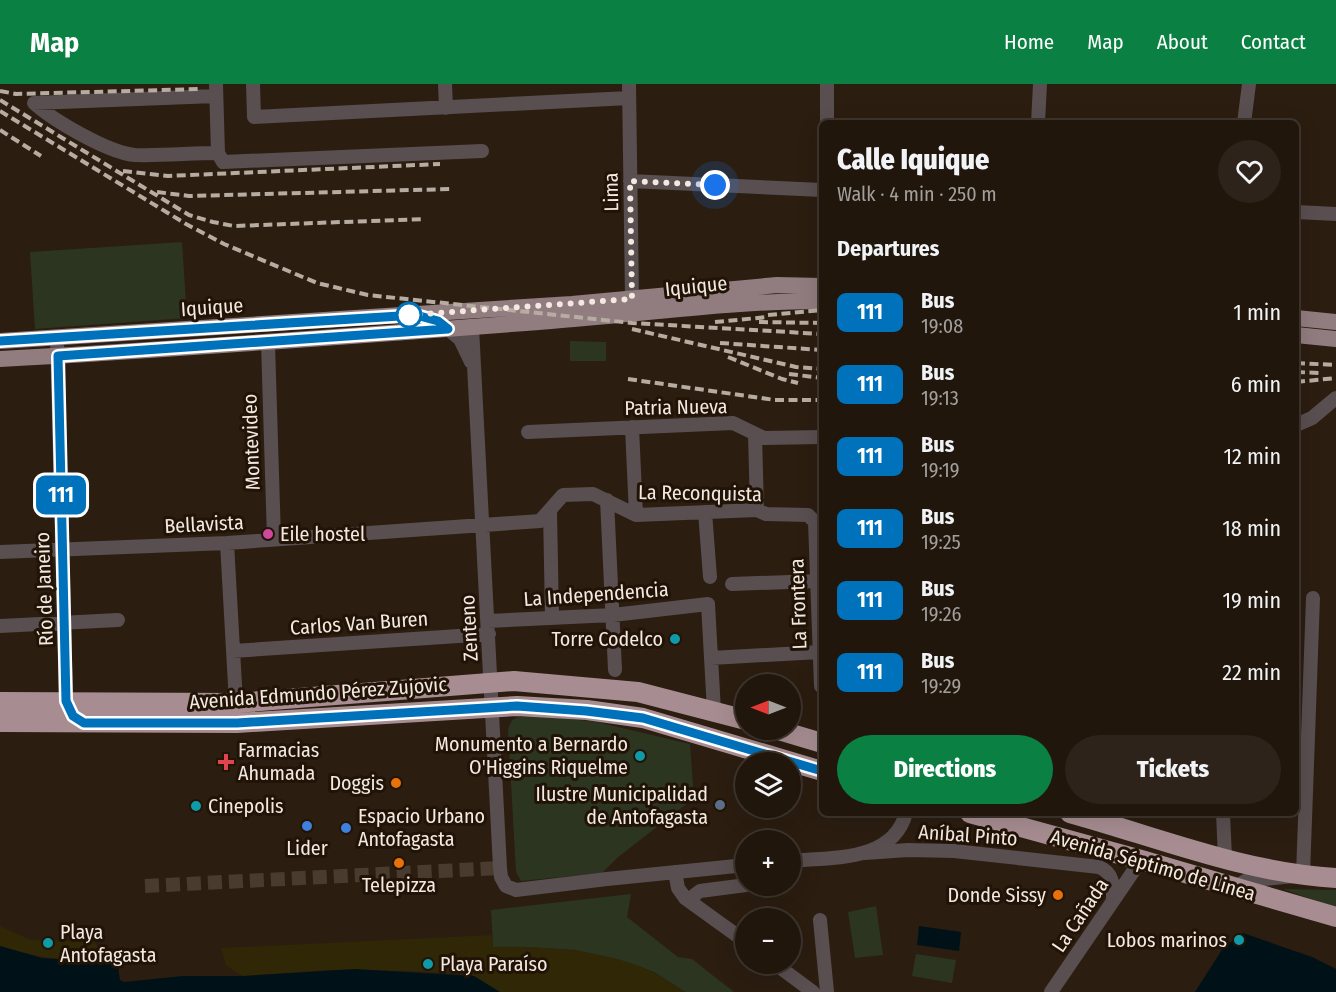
<!DOCTYPE html>
<html lang="en">
<head>
<meta charset="utf-8">
<style>
	body { margin:0; font-family:"Fira Sans Condensed",sans-serif; background:#2d231a; color:#f1f3f6; height:100vh; display:flex; flex-direction:column; font-size:22px; white-space:nowrap }
	* { box-sizing:border-box; margin:0 }
	p { font-size:20px; color:#a29f9d }
	.icon { flex:none; width:33px; height:33px; fill:none; stroke:currentColor; stroke-width:2; stroke-linecap:round; stroke-linejoin:round }
	.map { position:relative; flex:1; overflow:hidden }
	.details { position:absolute; left:819px; top:36px; width:480px; height:696px; display:flex; flex-direction:column; background:#20160c; border-radius:9px; box-shadow:0 6px 24px #0002,0 0 0 2px #3d352d }
	.details>* { flex:none }
	.badge { padding:0 12px; border-radius:9px; font-size:21px; line-height:39px }
	.needle { width:39px; rotate:270deg }
	.controls { position:absolute; left:735px; top:590px; display:grid; gap:12px }
	.controls a { display:grid; place-items:center; width:66px; height:66px; border-radius:50%; background:#20160c; box-shadow:0 6px 24px #0002,0 0 0 2px #3d352d; font-size:30px }
	.you { position:absolute; width:30px; height:30px; margin:-15px; border:4px solid #fff; border-radius:50%; background:#1a73e8; box-shadow:0 0 0 9px #1a73e833 }
	.map>.badge { position:absolute; translate:-50% -50%; box-shadow:0 0 0 3px #fff }
	h2 { padding:0 18px; font-size:22px; line-height:54px }
	.round { display:grid; place-items:center; flex:none; width:63px; height:63px; border-radius:32px; background:#2d231a }
	.summary { display:flex; align-items:center; justify-content:space-between; height:102px; padding:0 18px }
	h1 { font-size:28px; font-weight:800; line-height:45px }
	.action { display:flex; gap:12px; margin-top:auto; padding:12px 18px }
	.action a { flex:1; height:69px; border-radius:36px; background:#0b8043; color:#fff; font-size:24px; font-weight:800; line-height:69px; text-align:center }
	.action a+a { background:#2d231a; color:#f1f3f6 }
	ul { padding:0; list-style:none }
	li { display:flex; align-items:center; gap:18px; height:72px; padding:0 18px }
	li div { flex:1 }
	li b { display:block; font-size:22px }
	li em { font-style:normal }
	li .badge { min-width:66px; font-weight:700; text-align:center }
	header { display:flex; align-items:center; gap:36px; box-sizing:border-box; height:84px; padding:0 30px; background:#0b8043; color:#fff }
	header strong { font-size:28px }
	nav { display:flex; gap:33px; margin-inline-start:auto; font-size:21px }
	.map>svg:first-child { display:block }
	.green { fill:#2c3520 }
	.sand { fill:#2f2706 }
	.water { fill:#001218 }
	.lines { fill:none; stroke-linecap:round; stroke-linejoin:round }
	.minor-tunnel { stroke:#493c2f; stroke-width:14; stroke-dasharray:14 7; stroke-linecap:butt }
	.minor { stroke:#594e50; stroke-width:14 }
	.major { stroke:#917c7f; stroke-width:16 }
	.highway { stroke:#a78d91; stroke-width:20 }
	.rail { stroke:#b7aca2; stroke-width:4; stroke-dasharray:9 4.5; stroke-linecap:butt }
	.line-casing { stroke:#fff; stroke-width:14 }
	.line { stroke:#0072bc; stroke-width:9 }
	.walk { stroke:#f3e9e1; stroke-width:6; stroke-dasharray:0 10.8 }
	.stop-dot { fill:#fff; stroke:#0072bc; stroke-width:3 }
	.hotel-dot { fill:#d1479c; stroke:#211407; stroke-width:2 }
	.culture-dot { fill:#0f9aa8; stroke:#211407; stroke-width:2 }
	.health-dot { fill:#e0444e; stroke:#211407; stroke-width:2 }
	.food-dot { fill:#e8710a; stroke:#211407; stroke-width:2 }
	.service-dot { fill:#5c6f8a; stroke:#211407; stroke-width:2 }
	.shop-dot { fill:#3f7fe0; stroke:#211407; stroke-width:2 }
	.labels { text-anchor:middle; stroke-width:6; stroke-linejoin:round; paint-order:stroke }
	.street-label { font-size:20px; fill:#f3e9e1; stroke:#211407 }
	.poi-label { font-size:20px; fill:#f3e9e1; stroke:#211407; text-anchor:start }
</style>
</head>
<body>
<header>
<strong>Map</strong>
<nav><a>Home</a><a>Map</a><a>About</a><a>Contact</a></nav>
</header>
<div class="map">
<svg width="1336" height="908" viewBox="0 0 1336 908">
	<rect width="100%" height="100%" fill="#2b1d10"/>
	<path class="green" d="M182 158 187 234 35 245 30 168Z
		M570 257 606 258V277H570Z
		M543 632 597 638 690 660 694 714 617 774 602 789 521 797 516 788 508 645 512 636 518 633Z
		M1283 805 1336 806V824Z
		M631 810 627 833 678 873 692 875 734 908H685L654 888 627 879 575 866 524 863H493L491 826Z
		M876 822 883 871 855 874 848 828Z
		M916 870 956 876 952 899 912 892Z"/>
	<path class="sand" d="M0 842 31 856 94 857 103 870 116 878V881L109 878C71 878 36 874 0 862Z
		M492 851 493 863C545 862 606 866 653 888 664 894 675 902 685 908H500L474 892 458 890 413 887 328 886 243 892 226 882 221 864Z"/>
	<path class="water" d="M919 842 961 848 959 867 917 861Z
		M1243 849 1312 873 1336 885V908H1195L1223 864Z
		M0 862 42 874 114 879 118 883 120 896 124 898 183 892H243L355 885 474 892 500 908H0Z"/>
	<g class="lines">
		<path class="minor-tunnel" d="M145 802 500 784"/>
		<path class="minor" d="M216 0 218 69 223 78 482 67
			M253 0 254 33 629 14
			M445 0 446 24
			M629 0 632 215
			M216 12 34 19C54 37 109 69 135 71 162 72 191 69 218 69
			M827 39V0
			M1038 39 1040 0
			M1244 39 1249 0
			M630 97 822 106
			M1296 128 1336 130
			M472 243 500 784 501 793 506 802 516 806 607 795 746 781
			M448 245 460 255 471 278
			M57 254 66 617 70 626
			M268 259 274 455
			M1296 341 1312 334 1336 314
			M632 343 636 431
			M528 348 733 339 764 354 822 353
			M755 350 757 426
			M607 416 615 586
			M550 426 552 534
			M705 428 710 493
			M815 438 821 602
			M227 459 236 619
			M0 468 227 459 540 437 563 411 593 410 636 431 757 426 766 430 808 431 815 438 822 437
			M732 500 817 497
			M488 537 613 531 708 520 714 627
			M0 542 118 536
			M233 567 489 550
			M711 574 820 568
			M1223 729 1225 774
			M865 769 908 766 954 767 1099 783C1114 789 1113 802 1113 816
			M790 777C832 773 893 778 906 729
			M675 788 678 804 685 814 746 858
			M1235 804 1245 797 1303 791 1313 514
			M688 816 700 807 746 801
			M820 836 827 908
			M774 879 813 908
			M1051 908 1141 776"/>
		<path class="major" d="M1296 234 1336 238
			M1296 251 1336 255
			M0 257 572 220 777 201 822 202
			M0 275C184 265 368 251 551 237 642 230 731 217 822 217"/>
		<path class="highway" d="M0 618 236 619 514 597 638 608 746 636
			M0 638 237 639 517 622 587 626 643 634 822 687
			M775 645 822 659
			M970 729 1141 776 1336 833
			M1070 729C1157 753 1245 789 1336 794"/>
		<path class="rail" d="M0 7 16 10 201 5
			M0 16 189 131 213 138 234 142 425 135
			M0 27 186 140 224 160 317 199 368 211 632 239 822 250
			M0 46 41 72
			M123 87 168 92 440 80
			M157 108 189 112 450 105
			M768 231 822 226
			M715 238 768 233
			M759 238 822 239
			M632 245 796 283 822 285
			M720 259 822 266
			M728 273 782 295 798 299
			M1296 279 1336 281
			M1296 288 1320 289
			M789 290 822 294
			M628 295 775 316H822
			M1296 298 1336 294"/>
	</g>
	<g class="lines">
		<g class="line-casing">
			<path id="line" d="M0 257 416 231 438 237 448 245 58 272 66 617 73 632 84 639H237L517 622 586 627 643 634 822 687"/>
		</g>
		<use href="#line" class="line"/>
		<path class="walk" d="M409 231 632 215 630 97 715 101"/>
	</g>
	<circle class="stop-dot" cx="409" cy="231" r="12"/>
	<circle class="hotel-dot" cx="268" cy="450" r="6"/>
	<g class="culture-dot">
		<circle cx="675" cy="555" r="6"/>
		<circle cx="640" cy="672" r="6"/>
		<circle cx="196" cy="722" r="6"/>
		<circle cx="1239" cy="856" r="6"/>
		<circle cx="48" cy="859" r="6"/>
		<circle cx="428" cy="880" r="6"/>
	</g>
	<path class="health-dot" d="M223 669h6v6h6v6h-6v6h-6v-6h-6v-6h6z"/>
	<g class="food-dot">
		<circle cx="396" cy="699" r="6"/>
		<circle cx="399" cy="779" r="6"/>
		<circle cx="1058" cy="811" r="6"/>
	</g>
	<circle class="service-dot" cx="720" cy="721" r="6"/>
	<g class="shop-dot">
		<circle cx="307" cy="742" r="6"/>
		<circle cx="346" cy="744" r="6"/>
	</g>
	<g class="labels">
		<g class="street-label">
			<text transform="translate(611 108) rotate(-91)" y="7">Lima</text>
			<text transform="translate(696 202) rotate(-6)" y="7">Iquique</text>
			<text transform="translate(212 223) rotate(-4)" y="7">Iquique</text>
			<text transform="translate(676 323) rotate(-1)" y="7">Patria Nueva</text>
			<text transform="translate(251 358) rotate(-92)" y="7">Montevideo</text>
			<text transform="translate(700 409) rotate(1)" y="7">La Reconquista</text>
			<text transform="translate(204 440) rotate(-3)" y="7">Bellavista</text>
			<text transform="translate(44 505) rotate(-92)" y="7">Río de Janeiro</text>
			<text transform="translate(596 510) rotate(-4)" y="7">La Independencia</text>
			<text transform="translate(798 520) rotate(-92)" y="7">La Frontera</text>
			<text transform="translate(359 539) rotate(-4)" y="7">Carlos Van Buren</text>
			<text transform="translate(469 544) rotate(-93)" y="7">Zenteno</text>
			<text transform="translate(318 609) rotate(-4)" y="7">Avenida Edmundo Pérez Zujovic</text>
			<text transform="translate(968 751) rotate(4)" y="7">Aníbal Pinto</text>
			<text transform="translate(1153 781) rotate(16)" y="7">Avenida Séptimo de Linea</text>
			<text transform="translate(1080 831) rotate(-56)" y="7">La Cañada</text>
		</g>
		<g class="poi-label">
			<text x="280" y="457">Eile hostel</text>
			<text x="663" y="562" text-anchor="end">Torre Codelco</text>
			<text x="628" y="667" text-anchor="end">Monumento a Bernardo<tspan x="628" dy="23">O'Higgins Riquelme</tspan></text>
			<text x="238" y="673">Farmacias<tspan x="238" dy="23">Ahumada</tspan></text>
			<text x="384" y="706" text-anchor="end">Doggis</text>
			<text x="708" y="717" text-anchor="end">Ilustre Municipalidad<tspan x="708" dy="23">de Antofagasta</tspan></text>
			<text x="208" y="729">Cinepolis</text>
			<text x="358" y="739">Espacio Urbano<tspan x="358" dy="23">Antofagasta</tspan></text>
			<text x="307" y="771" text-anchor="middle">Lider</text>
			<text x="399" y="808" text-anchor="middle">Telepizza</text>
			<text x="1046" y="818" text-anchor="end">Donde Sissy</text>
			<text x="60" y="855">Playa<tspan x="60" dy="23">Antofagasta</tspan></text>
			<text x="1227" y="863" text-anchor="end">Lobos marinos</text>
			<text x="440" y="887">Playa Paraíso</text>
		</g>
	</g>
</svg>
<div class="controls">
<a><svg class="needle" viewBox="-14 -14 28 28"><path d="M0-13l5 13h-10z" fill="#e53935"/><path d="M0 13l5-13h-10z" fill="#a29f9d"/></svg></a>
<a><svg class="icon" aria-label="layers" viewBox="0 0 24 24"><path d="M12 4l9 5-9 5-9-5zM3 14l9 5 9-5"/></svg></a>
<a>+</a>
<a>−</a>
</div>
<div class="you" style="left:715px;top:101px"></div>
<b class="badge" style="left:61px;top:411px;background:#0072bc;color:#fff">111</b>
<section class="details">
<div class="summary"><div><h1>Calle Iquique</h1><p>Walk · 4 min · 250 m</p></div><a class="round"><svg class="icon" aria-label="heart" viewBox="0 0 24 24"><path d="M12 20l-8-8c-3-5 5-10 8-4 3-6 11-1 8 4z"/></svg></a></div>
<h2>Departures</h2>
<ul>
<li><span class="badge" style="background:#0072bc;color:#fff">111</span><div><b>Bus</b><p>19:08</p></div><em>1 min</em></li>
<li><span class="badge" style="background:#0072bc;color:#fff">111</span><div><b>Bus</b><p>19:13</p></div><em>6 min</em></li>
<li><span class="badge" style="background:#0072bc;color:#fff">111</span><div><b>Bus</b><p>19:19</p></div><em>12 min</em></li>
<li><span class="badge" style="background:#0072bc;color:#fff">111</span><div><b>Bus</b><p>19:25</p></div><em>18 min</em></li>
<li><span class="badge" style="background:#0072bc;color:#fff">111</span><div><b>Bus</b><p>19:26</p></div><em>19 min</em></li>
<li><span class="badge" style="background:#0072bc;color:#fff">111</span><div><b>Bus</b><p>19:29</p></div><em>22 min</em></li>
</ul>
<div class="action"><a>Directions</a><a>Tickets</a></div>
</section>
</div>
</body>
</html>
